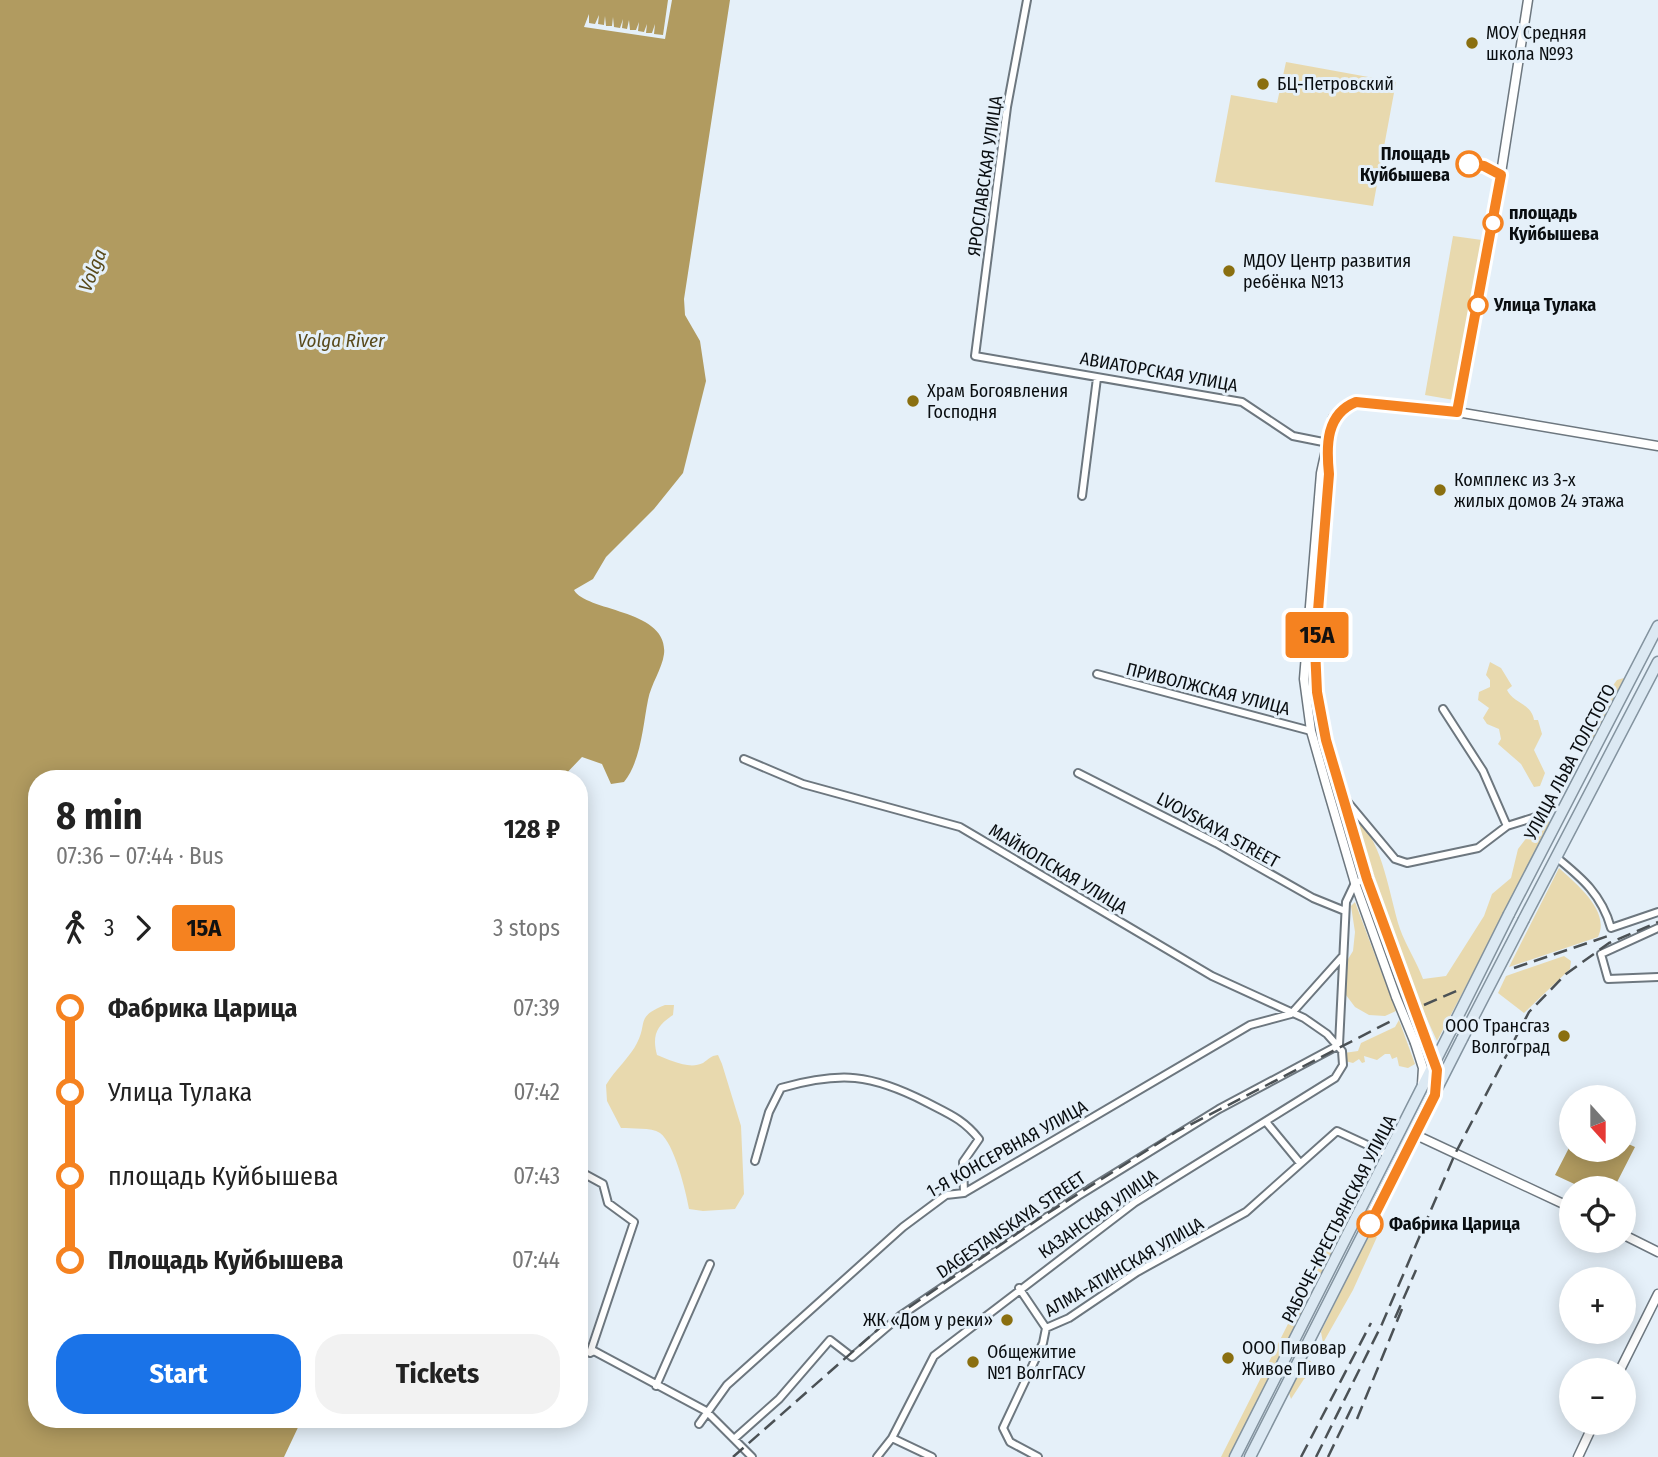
<!DOCTYPE html>
<html lang="en">
<head>
<meta charset="utf-8">
<style>
	body { margin:0; font-family:"Fira Sans Condensed",sans-serif; background:#f2f2f2; color:#222; height:100vh; display:flex; flex-direction:column; font-size:26px; white-space:nowrap }
	* { box-sizing:border-box; margin:0 }
	p { font-size:23px; color:#767676 }
	.icon { flex:none; width:38px; height:38px; fill:none; stroke:currentColor; stroke-width:2; stroke-linecap:round; stroke-linejoin:round }
	.map { position:relative; flex:1; overflow:hidden }
	.side { position:absolute; left:28px; top:770px; width:560px; height:658px; display:flex; flex-direction:column; background:#fff; border-radius:28px; box-shadow:0 4px 18px #0003 }
	.side>* { flex:none }
	.badge { padding:0 14px; border-radius:5px; font-size:24px; line-height:46px }
	.needle { width:46px; rotate:159deg }
	.fabs { position:absolute; left:1559px; top:1085px; display:grid; gap:14px }
	.fabs a { display:grid; place-items:center; width:77px; height:77px; border-radius:50%; background:#fff; box-shadow:0 4px 18px #0003; font-size:35px }
	.map>.badge { position:absolute; translate:-50% -50%; box-shadow:0 0 0 4px #fff }
	.legs { display:flex; align-items:center; gap:10px; height:77px; padding:0 28px; font-size:23px }
	.legs p { margin-inline-start:auto }
	.head { display:flex; align-items:center; justify-content:space-between; height:119px; padding:0 28px }
	h1 { font-size:38px; font-weight:700; line-height:52px }
	.cta { display:flex; gap:14px; margin-top:auto; padding:14px 28px }
	.cta a { flex:1; height:80px; border-radius:28px; background:#1a73e8; color:#fff; font-size:28px; font-weight:700; line-height:80px; text-align:center }
	.cta a+a { background:#f2f2f2; color:#222 }
	ul { padding:0 28px; list-style:none }
	li { display:flex; align-items:center; gap:24px; height:84px; font-size:26px }
	li i { display:grid; place-items:center; width:10px; height:100%; margin:0 9px; background:currentColor }
	li i::after { content:''; width:18px; height:18px; margin:-9px; border:5px solid; border-radius:50%; background:#fff }
	li p { margin-inline-start:auto }
	li:first-child i { background:linear-gradient(#0000 50%,currentColor 0) }
	li:last-child i { background:linear-gradient(currentColor 50%,#0000 0) }
	.map>svg:first-child { display:block }
	.green { fill:#e8d9ae }
	.water { fill:#b19b60 }
	.pier { fill:#e5f0f9 }
	.lines { fill:none; stroke-linecap:round; stroke-linejoin:round }
	.minor-casing { stroke:#6d777f; stroke-width:10 }
	.tertiary-casing { stroke:#6d777f; stroke-width:11 }
	.primary-casing { stroke:#83939f; stroke-width:13 }
	.minor { stroke:#fff; stroke-width:6 }
	.tertiary { stroke:#fff; stroke-width:8 }
	.primary { stroke:#dce9f3; stroke-width:10 }
	.rail { stroke:#4b5155; stroke-width:2.5; stroke-dasharray:14 7; stroke-linecap:butt }
	.tertiary-bridge-casing { stroke:#6d777f; stroke-width:11; stroke-linecap:butt }
	.primary-bridge-casing { stroke:#83939f; stroke-width:13; stroke-linecap:butt }
	.tertiary-bridge { stroke:#fff; stroke-width:8 }
	.primary-bridge { stroke:#dce9f3; stroke-width:10 }
	.line-1-casing { stroke:#fff; stroke-width:16 }
	.line-1 { stroke:#f58220; stroke-width:10 }
	.poi-dot { fill:#8a6f10; stroke:#e5f0f9; stroke-width:2.5 }
	.stop-1-dot { fill:#fff; stroke:#f58220; stroke-width:3.5 }
	.labels { text-anchor:middle; stroke-width:6; stroke-linejoin:round; paint-order:stroke }
	.poi-label { font-size:18px; fill:#0a0e11; stroke:#e5f0f9; text-anchor:start }
	.stop-label { font-size:18px; font-weight:bold; fill:#0a0e11; stroke:#e5f0f9; text-anchor:start }
	.street-label { font-size:18px; fill:#0a0e11; stroke:#e5f0f9 }
	.water-label { font-size:19px; font-style:italic; fill:#594a1b; stroke:#e5f0f9 }
</style>
</head>
<body>
<div class="map">
<svg width="1658" height="1457" viewBox="0 0 1658 1457">
	<rect width="100%" height="100%" fill="#e5f0f9"/>
	<path class="green" d="M1286 62 1396 82 1373 206 1215 182 1231 95 1277 103Z
		M1453 236 1482 240 1454 400 1425 395Z
		M1490 662 1501 668 1512 686 1507 690C1513 703 1532 704 1534 720H1538L1542 734 1534 750 1545 773 1540 786 1534 787 1521 764 1498 744 1501 739 1499 729 1487 724 1483 718 1489 708 1478 700 1479 692 1490 687V680L1486 675Z
		M1624 678 1591 745C1586 725 1605 696 1617 680Z
		M1541 819 1552 823 1437 1041 1406 973 1384 913 1358 822C1383 841 1390 899 1400 929 1406 946 1417 962 1423 979L1446 976 1484 916 1492 894 1511 878 1518 849Z
		M1559 868C1575 883 1611 911 1598 937L1509 967Z
		M1355 902 1396 1011 1385 1016 1369 1015 1355 1007 1346 995 1345 964 1353 951 1355 932 1351 906Z
		M1564 956 1571 961 1570 969 1524 1013 1498 993 1506 976Z
		M665 1005H674L673 1015C656 1026 652 1036 657 1055 670 1060 689 1070 703 1063 709 1059 710 1056 718 1055L722 1064 741 1126 744 1194 735 1209 703 1211 689 1209C686 1191 674 1143 660 1133 651 1127 632 1129 621 1128L607 1101 606 1085C614 1071 631 1056 637 1043 648 1022 635 1017 665 1005Z
		M1399 1020 1415 1064 1408 1068 1399 1066 1397 1057 1392 1059 1390 1054H1385L1377 1060 1364 1056 1365 1062 1362 1063 1359 1059 1353 1063 1345 1061 1344 1053 1358 1051 1361 1043 1395 1027Z
		M1346 1211 1356 1216 1324 1277 1314 1272Z
		M1369 1233 1377 1237 1353 1290 1323 1343 1321 1332Z
		M1297 1306 1306 1310 1232 1457H1221Z
		M1305 1358 1313 1363V1373L1304 1379 1291 1399 1289 1393Z"/>
	<path class="water" d="M0 0H730L684 299 685 315 700 341 706 381 683 473 654 509 606 557 593 579 574 590C586 612 669 609 664 654 662 669 651 684 648 700 643 725 641 761 624 782L611 784 602 764 582 757 561 779H37V1419H302L284 1457H0Z
		M1624 1142 1635 1147 1614 1188H1583L1555 1175 1571 1144 1572 1150H1624Z"/>
	<path class="pier" d="M668 0H672L665 39 584 27 589 14V23L595 24 599 15 598 24 604 25 605 16 606 26H612L613 17 614 27 620 28 623 19 622 28 627 29 629 20 630 30H636L639 22 638 31 644 32 647 24 646 33H652L655 24 654 34 663 35Z"/>
	<g class="lines">
		<g class="minor-casing">
			<path id="minor" d="M1027 0 1007 107 975 356 1242 402 1293 436 1328 443
				M1082 496 1097 378
				M1097 674 1311 731
				M744 759 803 784 960 827 1212 976 1304 1018 1327 1034 1342 1051 1343 1065 1335 1078 1134 1203 934 1356 892 1438 877 1457
				M1078 773 1216 843 1313 898 1345 911
				M1345 799 1395 859 1407 863 1478 848 1507 826 1483 771 1443 709
				M1507 826 1542 815
				M1556 857C1582 878 1602 895 1611 928L1658 912
				M1658 928 1601 954 1608 979 1658 977
				M1339 1045 1346 902 1355 883 1366 879
				M1267 1123 1300 1163
				M755 1161 769 1112 781 1088C841 1071 871 1074 926 1102 949 1114 963 1119 979 1139L963 1162 964 1193
				M579 1171 603 1184 608 1203 634 1222 590 1353 594 1351 706 1411 752 1457
				M1019 1288 1046 1328
				M656 1386 710 1264
				M699 1424 727 1385 903 1227 946 1195 964 1193 1250 1025 1291 1014 1342 957
				M892 1438 932 1457
				M734 1439 779 1399 830 1340 852 1357 900 1316 1078 1196 1219 1109 1339 1045
				M1038 1457 1010 1442 1003 1428 1043 1343 1046 1328 1069 1318 1137 1272 1246 1212 1337 1131 1389 1155"/>
		</g>
		<g class="tertiary-casing">
			<path id="tertiary" d="M1457 412 1492 231 1528 0
				M1327 457 1329 474 1315 648 1317 692 1326 740 1342 795 1406 993
				M1396 997 1355 883 1326 784 1311 731 1304 679 1321 473 1333 418 1345 406 1356 402 1457 412 1658 446
				M1425 1037 1437 1070 1436 1088
				M1415 1043 1423 1068 1422 1084
				M1416 1135 1572 1208
				M1624 1235 1658 1252
				M1620 1370 1658 1294
				M1578 1457 1594 1423"/>
		</g>
		<g class="primary-casing">
			<path id="primary" d="M1509 914 1658 626
				M1524 919 1658 662
				M1235 1457 1450 1032
				M1250 1457 1462 1039"/>
		</g>
		<use href="#minor" class="minor"/>
		<use href="#tertiary" class="tertiary"/>
		<use href="#primary" class="primary"/>
		<path class="rail" d="M1514 968 1611 935
			M1424 1005 1461 989
			M1395 1318 1416 1270
			M1357 1419 1402 1309
			M733 1457 883 1325 1040 1218 1176 1132 1393 1020
			M1301 1457 1371 1323
			M1316 1457 1382 1324 1455 1154 1529 1012 1566 974 1609 943 1658 922
			M1328 1457 1354 1403"/>
		<g class="tertiary-bridge-casing">
			<path id="tertiary-bridge" d="M1406 993 1425 1037
				M1396 997 1415 1043"/>
		</g>
		<g class="primary-bridge-casing">
			<path id="primary-bridge" d="M1450 1032 1509 914
				M1462 1039 1524 919"/>
		</g>
		<use href="#tertiary-bridge" class="tertiary-bridge"/>
		<use href="#primary-bridge" class="primary-bridge"/>
	</g>
	<g class="lines">
		<g class="line-1-casing">
			<path id="line-1" d="M1370 1224 1435 1095 1437 1070 1367 879 1326 740 1317 692 1315 648 1329 474C1326 445 1326 414 1356 402L1457 412 1501 175 1484 166 1469 164"/>
		</g>
		<use href="#line-1" class="line-1"/>
	</g>
	<g class="poi-dot">
		<circle cx="1472" cy="43" r="7"/>
		<circle cx="1263" cy="84" r="7"/>
		<circle cx="1229" cy="271" r="7"/>
		<circle cx="913" cy="401" r="7"/>
		<circle cx="1440" cy="490" r="7"/>
		<circle cx="1564" cy="1036" r="7"/>
		<circle cx="1007" cy="1320" r="7"/>
		<circle cx="1228" cy="1358" r="7"/>
		<circle cx="973" cy="1362" r="7"/>
	</g>
	<g class="stop-1-dot">
		<circle cx="1469" cy="164" r="12"/>
		<circle cx="1493" cy="223" r="9"/>
		<circle cx="1478" cy="305" r="9"/>
		<circle cx="1370" cy="1224" r="12"/>
	</g>
	<g class="labels">
		<g class="poi-label">
			<text x="1486" y="39">МОУ Средняя<tspan x="1486" dy="21">школа №93</tspan></text>
			<text x="1277" y="90">БЦ-Петровский</text>
			<text x="1243" y="267">МДОУ Центр развития<tspan x="1243" dy="21">ребёнка №13</tspan></text>
			<text x="927" y="397">Храм Богоявления<tspan x="927" dy="21">Господня</tspan></text>
			<text x="1454" y="486">Комплекс из 3-х<tspan x="1454" dy="21">жилых домов 24 этажа</tspan></text>
			<text x="1550" y="1032" text-anchor="end">ООО Трансгаз<tspan x="1550" dy="21">Волгоград</tspan></text>
			<text x="993" y="1326" text-anchor="end">ЖК «Дом у реки»</text>
			<text x="1242" y="1354">ООО Пивовар<tspan x="1242" dy="21">Живое Пиво</tspan></text>
			<text x="987" y="1358">Общежитие<tspan x="987" dy="21">№1 ВолгГАСУ</tspan></text>
		</g>
		<g class="stop-label">
			<text x="1450" y="160" text-anchor="end">Площадь<tspan x="1450" dy="21">Куйбышева</tspan></text>
			<text x="1509" y="219">площадь<tspan x="1509" dy="21">Куйбышева</tspan></text>
			<text x="1494" y="311">Улица Тулака</text>
			<text x="1389" y="1230">Фабрика Царица</text>
		</g>
		<g class="street-label">
			<text transform="translate(985 176) rotate(-82)" y="6">ЯРОСЛАВСКАЯ УЛИЦА</text>
			<text transform="translate(1159 372) rotate(10)" y="6">АВИАТОРСКАЯ УЛИЦА</text>
			<text transform="translate(1208 689) rotate(14)" y="6">ПРИВОЛЖСКАЯ УЛИЦА</text>
			<text transform="translate(1570 762) rotate(-62)" y="6">УЛИЦА ЛЬВА ТОЛСТОГО</text>
			<text transform="translate(1218 830) rotate(29)" y="6">LVOVSKAYA STREET</text>
			<text transform="translate(1058 869) rotate(31)" y="6">МАЙКОПСКАЯ УЛИЦА</text>
			<text transform="translate(1007 1149) rotate(-29)" y="6">1-Я КОНСЕРВНАЯ УЛИЦА</text>
			<text transform="translate(1098 1214) rotate(-35)" y="6">КАЗАНСКАЯ УЛИЦА</text>
			<text transform="translate(1339 1219) rotate(-63)" y="6">РАБОЧЕ-КРЕСТЬЯНСКАЯ УЛИЦА</text>
			<text transform="translate(1011 1225) rotate(-34)" y="6">DAGESTANSKAYA STREET</text>
			<text transform="translate(1124 1267) rotate(-30)" y="6">АЛМА-АТИНСКАЯ УЛИЦА</text>
		</g>
		<g class="water-label">
			<text transform="translate(92 270) rotate(-68)" y="7">Volga</text>
			<text x="341" y="347">Volga River</text>
		</g>
	</g>
</svg>
<div class="fabs">
<a><svg class="needle" viewBox="-14 -14 28 28"><path d="M0-13l5 13h-10z" fill="#e53935"/><path d="M0 13l5-13h-10z" fill="#767676"/></svg></a>
<a><svg class="icon" aria-label="locate" viewBox="0 0 24 24"><circle cx="12" cy="12" r="6"/><path d="M12 2v4M12 18v4M2 12h4M18 12h4"/></svg></a>
<a>+</a>
<a>−</a>
</div>
<b class="badge" style="left:1317px;top:635px;background:#f58220;color:#111">15А</b>
<section class="side">
<div class="head"><div><h1>8 min</h1><p>07:36 – 07:44 · Bus</p></div><b>128 ₽</b></div>
<div class="legs"><svg class="icon" aria-label="walk" viewBox="0 0 24 24"><circle cx="13" cy="4" r="2"/><path d="M13 8l-2 6 4 7M11 14l-3 7M7 12l3-4h3l4 4"/></svg>3<svg class="icon" aria-label="forward" viewBox="0 0 24 24"><path d="M9 5l7 7-7 7"/></svg><b class="badge" style="background:#f58220;color:#111">15А</b><p>3 stops</p></div>
<ul>
<li><i style="color:#f58220"></i><b>Фабрика Царица</b><p>07:39</p></li>
<li><i style="color:#f58220"></i><span>Улица Тулака</span><p>07:42</p></li>
<li><i style="color:#f58220"></i><span>площадь Куйбышева</span><p>07:43</p></li>
<li><i style="color:#f58220"></i><b>Площадь Куйбышева</b><p>07:44</p></li>
</ul>
<div class="cta"><a>Start</a><a>Tickets</a></div>
</section>
</div>
</body>
</html>
